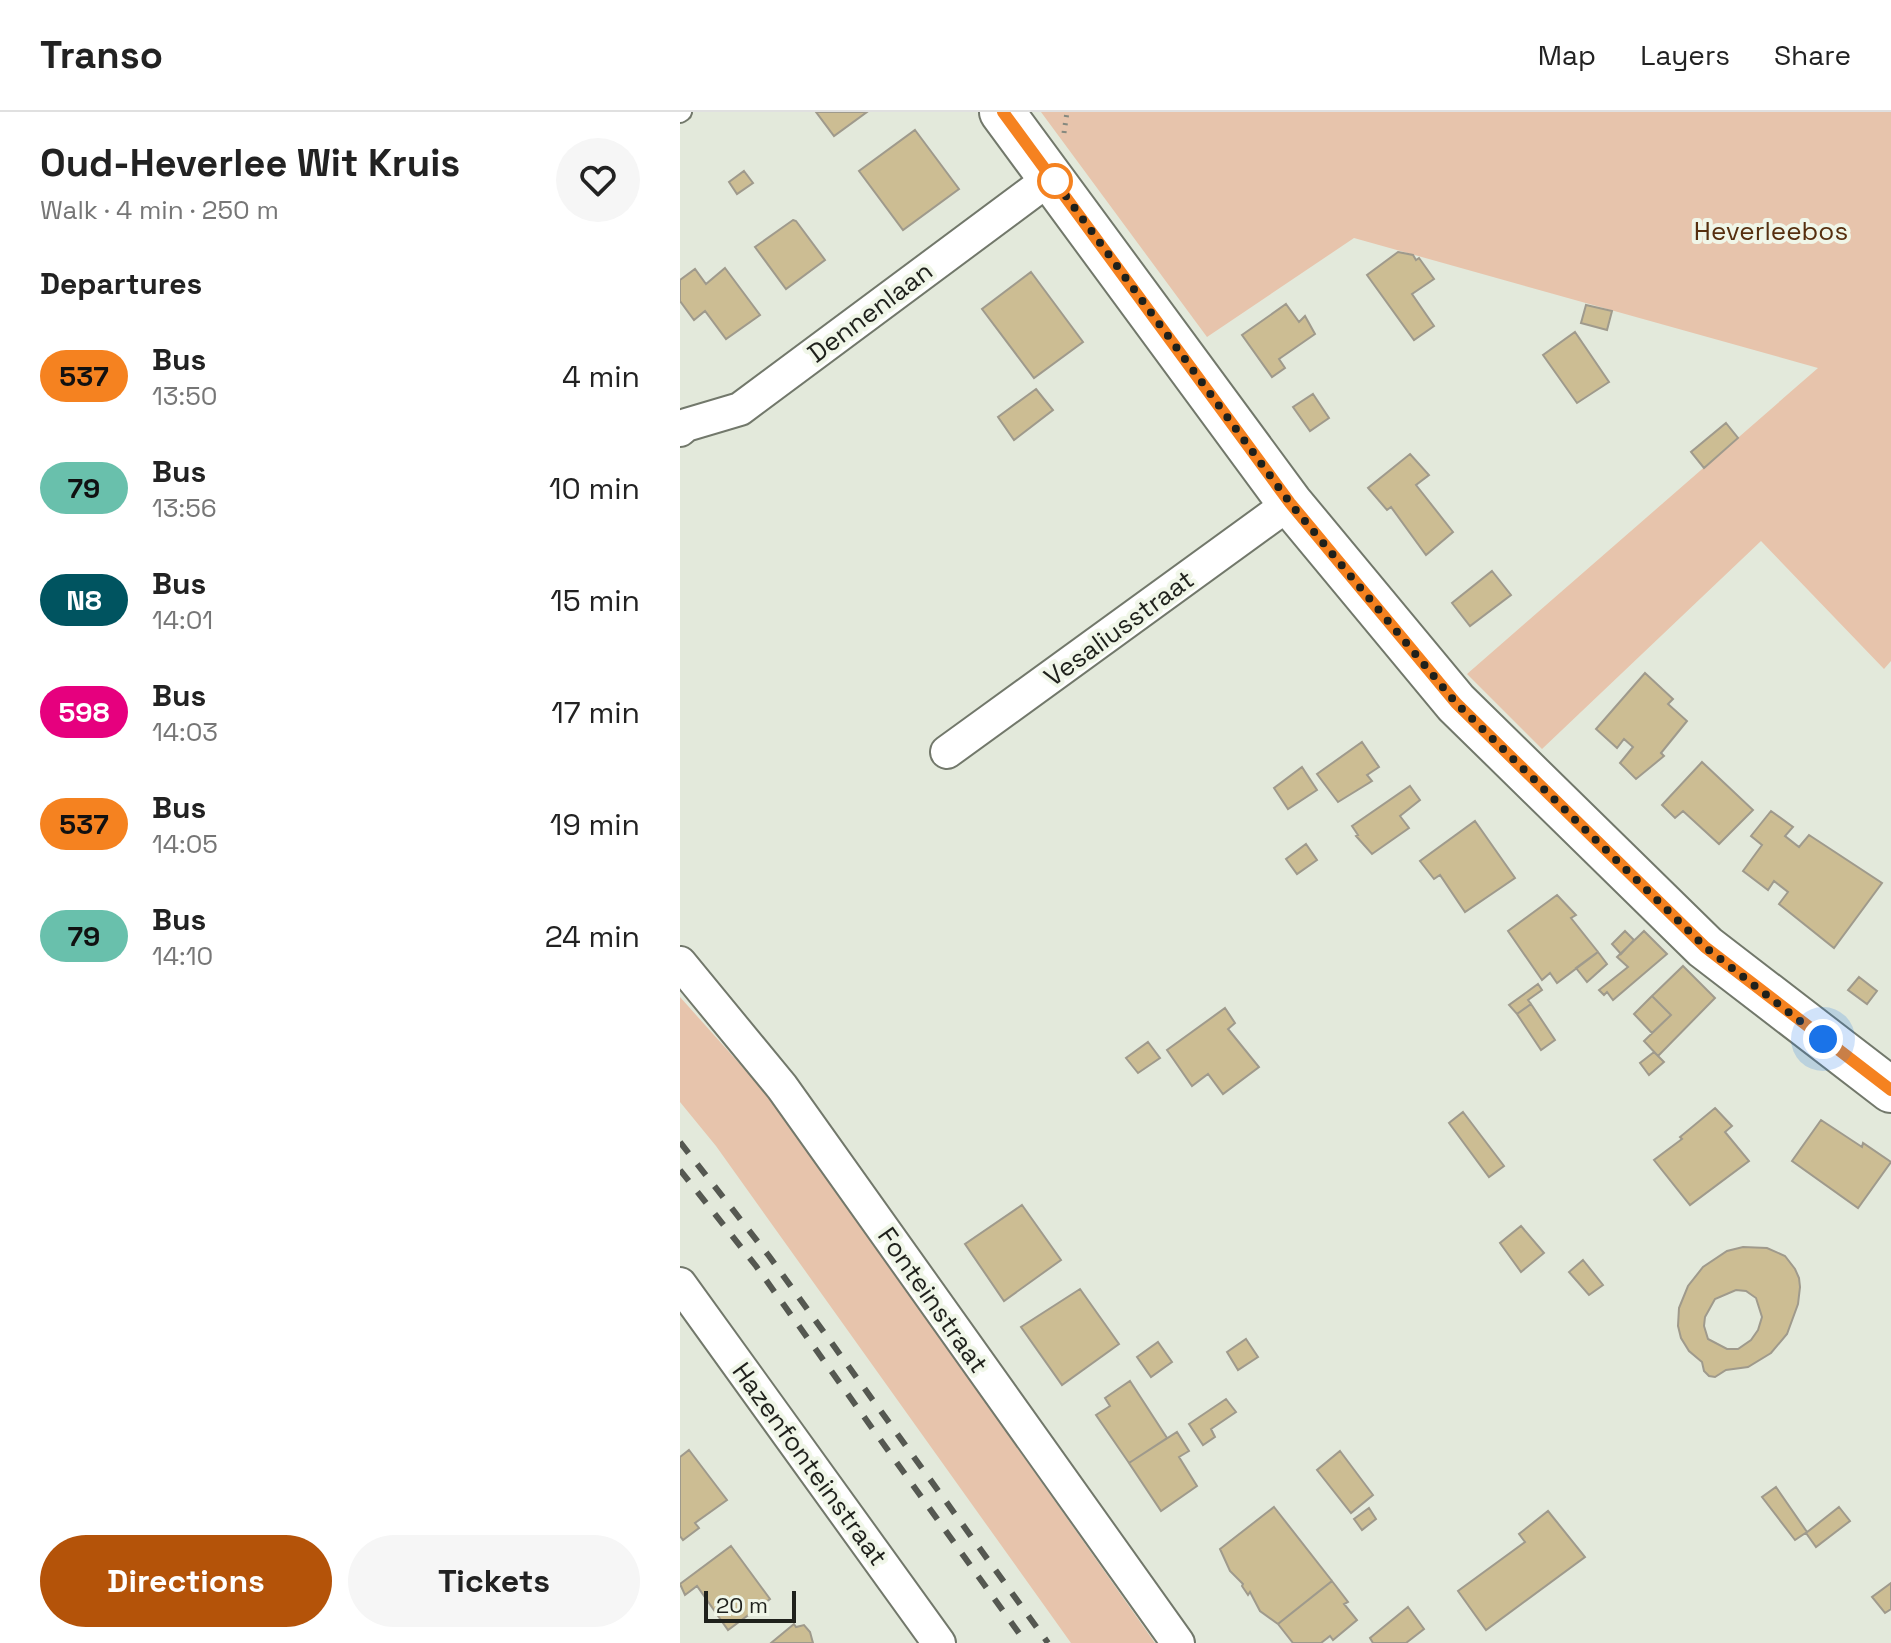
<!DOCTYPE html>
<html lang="en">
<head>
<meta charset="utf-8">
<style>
	body { margin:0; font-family:"Space Grotesk",sans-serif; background:#f6f6f6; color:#222; height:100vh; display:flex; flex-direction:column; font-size:30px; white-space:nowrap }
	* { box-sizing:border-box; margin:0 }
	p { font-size:26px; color:#767676 }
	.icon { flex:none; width:44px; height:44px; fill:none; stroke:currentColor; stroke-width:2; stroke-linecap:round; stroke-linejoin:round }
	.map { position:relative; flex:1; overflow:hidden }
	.details { display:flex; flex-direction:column; background:#fff; width:680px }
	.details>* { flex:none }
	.badge { padding:0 16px; border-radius:26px; font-size:28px; line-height:52px }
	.scale { position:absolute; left:24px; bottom:20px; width:92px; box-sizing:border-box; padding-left:8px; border:4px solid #1f211c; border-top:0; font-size:22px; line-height:28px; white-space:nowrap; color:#1f211c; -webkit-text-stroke:6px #f0f6e8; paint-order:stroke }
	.you { position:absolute; width:40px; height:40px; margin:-20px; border:6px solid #fff; border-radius:50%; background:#1a73e8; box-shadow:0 0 0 12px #1a73e833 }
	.map>.badge { position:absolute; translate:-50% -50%; box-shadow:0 0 0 4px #fff }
	h2 { padding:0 40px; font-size:30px; line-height:72px }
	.round { display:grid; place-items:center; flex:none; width:84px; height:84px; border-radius:42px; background:#f6f6f6 }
	.headline { display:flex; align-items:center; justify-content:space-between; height:136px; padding:0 40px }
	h1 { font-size:38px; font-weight:600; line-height:60px }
	.primary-button { display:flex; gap:16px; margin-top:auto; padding:16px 40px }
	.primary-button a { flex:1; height:92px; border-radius:48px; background:#b45309; color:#fff; font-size:32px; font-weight:600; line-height:92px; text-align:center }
	.primary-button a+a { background:#f6f6f6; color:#222 }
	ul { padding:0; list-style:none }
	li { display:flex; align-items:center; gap:24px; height:112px; padding:0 40px }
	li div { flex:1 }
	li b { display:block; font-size:30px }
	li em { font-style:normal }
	li .badge { min-width:88px; font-weight:700; text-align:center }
	header { display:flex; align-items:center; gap:48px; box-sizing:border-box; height:112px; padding:0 40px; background:#fff; border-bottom:2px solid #e0e0e0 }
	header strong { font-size:38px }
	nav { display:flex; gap:44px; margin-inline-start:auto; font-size:28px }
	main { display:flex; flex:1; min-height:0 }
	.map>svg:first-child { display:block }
	.green { fill:#e7c4ac }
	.building { fill:#ccbd93; stroke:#9f9a8c; stroke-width:2; fill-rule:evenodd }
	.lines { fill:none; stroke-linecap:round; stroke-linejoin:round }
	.lane-casing { stroke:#72786b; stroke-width:20 }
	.street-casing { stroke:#72786b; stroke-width:36 }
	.secondary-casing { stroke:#72786b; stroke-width:48 }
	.path { stroke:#85897f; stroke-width:5; stroke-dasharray:2 6; stroke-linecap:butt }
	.lane { stroke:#fff; stroke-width:16 }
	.street { stroke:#fff; stroke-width:32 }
	.secondary { stroke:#fff; stroke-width:44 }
	.rail { stroke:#555851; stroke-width:6; stroke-dasharray:14 14; stroke-linecap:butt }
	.line-casing { stroke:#fff; stroke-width:18 }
	.line { stroke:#f58220; stroke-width:12 }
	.walk { stroke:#1f211c; stroke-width:8; stroke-dasharray:0 14.4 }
	.stop-dot { fill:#fff; stroke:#f58220; stroke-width:4 }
	.labels { text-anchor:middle; stroke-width:8; stroke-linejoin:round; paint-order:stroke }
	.park-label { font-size:26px; fill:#562f0f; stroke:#f0f6e8 }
	.street-label { font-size:26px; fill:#1f211c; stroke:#f0f6e8 }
</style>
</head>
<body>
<header>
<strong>Transo</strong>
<nav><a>Map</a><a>Layers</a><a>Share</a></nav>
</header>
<main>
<section class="details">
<div class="headline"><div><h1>Oud-Heverlee Wit Kruis</h1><p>Walk · 4 min · 250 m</p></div><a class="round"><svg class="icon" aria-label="heart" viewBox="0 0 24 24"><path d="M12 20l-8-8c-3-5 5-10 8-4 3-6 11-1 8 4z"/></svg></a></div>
<h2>Departures</h2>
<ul>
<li><span class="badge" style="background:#f58220;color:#111">537</span><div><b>Bus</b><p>13:50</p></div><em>4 min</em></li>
<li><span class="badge" style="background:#69c0ac;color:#111">79</span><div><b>Bus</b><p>13:56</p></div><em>10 min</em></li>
<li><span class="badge" style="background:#005460;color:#fff">N8</span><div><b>Bus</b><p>14:01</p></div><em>15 min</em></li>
<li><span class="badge" style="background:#e6007e;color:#fff">598</span><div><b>Bus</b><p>14:03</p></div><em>17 min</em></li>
<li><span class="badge" style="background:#f58220;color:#111">537</span><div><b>Bus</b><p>14:05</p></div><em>19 min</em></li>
<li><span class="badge" style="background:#69c0ac;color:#111">79</span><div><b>Bus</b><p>14:10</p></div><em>24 min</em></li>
</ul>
<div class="primary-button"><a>Directions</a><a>Tickets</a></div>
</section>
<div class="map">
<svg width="1211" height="1531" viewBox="0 0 1211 1531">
	<rect width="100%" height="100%" fill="#e3e9db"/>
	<path class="green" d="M361 0H1211V549L1204 557 1081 429 862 637 787 562 1138 256 674 126 527 225Z
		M0 885 92 988 475 1531H391L36 1034 0 990Z"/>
	<path class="building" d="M136 0H187L154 24Z
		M235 18 279 77 223 118 179 59Z
		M64 59 73 71 57 82 49 70Z
		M113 108 116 109 145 148 106 177 75 135Z
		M718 140 733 143 736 148 739 146 754 167 732 182 754 214 734 228 687 163Z
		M45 156 80 203 46 227 25 199 14 208 0 189V168L15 157 26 172Z
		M351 160 403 230 354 266 302 197Z
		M606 192 619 210 625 204 635 222 599 247 605 256 592 265 562 223Z
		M906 193 932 199 927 218 901 211Z
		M895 220 929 270 897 291 863 243Z
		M356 277 373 298 334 328 318 305Z
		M633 282 649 306 630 319 613 295Z
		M1046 311 1058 326 1024 356 1011 340Z
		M730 342 749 363 736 373 773 420 746 443 711 395 707 398 688 376Z
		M812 459 831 483 790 514 772 491Z
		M965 561 993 587 988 592 1007 609 981 641 984 644 956 667 940 651 953 635 944 627 937 636 916 617Z
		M682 630 699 655 687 663 692 669 658 690 637 662Z
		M1022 650 1073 698 1039 732 1003 699 995 706 982 693Z
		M622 655 637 678 608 697 594 676Z
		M730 674 740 688 720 704 729 716 692 742 676 724 678 723 672 714Z
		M1091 699 1113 715 1105 724 1119 735 1129 723 1202 771 1154 836 1099 792 1108 780 1094 769 1088 778 1063 759 1082 733 1071 724Z
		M795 709 835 766 785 800 760 763 754 767 740 749Z
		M626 732 637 748 617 762 606 747Z
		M877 783 896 803 891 806 918 840 877 871 870 861 862 868 828 819Z
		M945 819 954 828 941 842 932 832Z
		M964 819 987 842 933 888 927 880 924 883 919 878 948 855 937 845Z
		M918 840 927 852 907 870 896 856Z
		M1003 854 1035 886 978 944 964 929 991 903 972 884Z
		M1179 865 1197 879 1187 892 1168 878Z
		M858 872 862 878 848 888 851 892 837 902 829 893Z
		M972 884 991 903 972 921 954 902Z
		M851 892 875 928 861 938 837 902Z
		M545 896 555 911 548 917 579 955 543 982 528 962 512 974 487 938Z
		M468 930 480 946 458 961 446 946Z
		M974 940 984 950 969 963 960 951Z
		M1035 996 1052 1014 1045 1020 1069 1049 1010 1093 974 1048 1002 1027 1000 1025Z
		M783 1000 824 1054 809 1065 769 1011Z
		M1141 1008 1182 1035 1183 1031 1211 1050 1178 1096 1112 1049Z
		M342 1093 381 1148 324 1189 285 1132Z
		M841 1114 864 1141 841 1160 820 1131Z
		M1063 1135 1087 1136 1105 1144 1115 1157 1119 1166 1120 1175 1118 1192 1107 1222 1091 1241 1068 1255 1046 1258 1035 1265 1029 1264 1024 1259 1022 1250 1009 1239 1001 1226 998 1214 999 1196 1008 1174 1023 1155 1047 1139ZM1056 1178 1066 1179 1076 1186 1082 1205 1078 1218 1071 1228 1058 1237H1047L1028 1227 1024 1214 1025 1205 1035 1187Z
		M903 1148 923 1173 909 1183 889 1160Z
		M400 1177 439 1232 382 1273 341 1215Z
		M566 1227 578 1245 558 1258 547 1240Z
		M478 1230 492 1250 471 1265 457 1245Z
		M450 1269 487 1326 449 1351 416 1303 430 1294 425 1286Z
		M546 1287 556 1300 531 1317 535 1325 523 1333 509 1312Z
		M497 1320 509 1339 499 1345 517 1374 481 1399 449 1351Z
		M9 1338 47 1388 15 1411 19 1416 3 1428 0 1424V1345Z
		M660 1339 693 1383 671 1401 637 1358Z
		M1096 1375 1127 1420 1115 1428 1082 1385Z
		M594 1395 652 1469 598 1512 580 1499 570 1480 568 1483 562 1474 563 1472 550 1459 540 1437Z
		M1159 1395 1170 1409 1136 1435 1126 1421Z
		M689 1396 696 1407 682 1418 674 1407Z
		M868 1399 905 1445 806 1518 778 1479 845 1430 839 1422Z
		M51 1434 90 1487 48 1518 17 1474 5 1483 0 1472Z
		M652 1469 668 1490 664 1492 677 1508 653 1528 650 1524 641 1531H613L598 1512Z
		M1211 1471V1497L1205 1501 1192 1485Z
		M728 1495 744 1517 726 1531H693L690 1526Z
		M114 1512 116 1515 124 1513 130 1520 133 1531H91Z"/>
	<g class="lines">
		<g class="lane-casing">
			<path id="lane" d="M0 2 3 0"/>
		</g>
		<g class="street-casing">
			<path id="street" d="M0 318 6 313 60 297 372 65
				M267 640 610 391
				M0 851 102 975 498 1531
				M0 1172 259 1531"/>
		</g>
		<g class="secondary-casing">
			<path id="secondary" d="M322 0 610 391 776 591 1025 835 1211 978"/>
		</g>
		<path class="path" d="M384 21 387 0"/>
		<use href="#lane" class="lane"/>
		<use href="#street" class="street"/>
		<use href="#secondary" class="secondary"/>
		<path class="rail" d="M0 1030 89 1144 368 1531
			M0 1058 76 1154 346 1531"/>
	</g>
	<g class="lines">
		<g class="line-casing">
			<path id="line" d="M323 0 610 391 776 591 1025 835 1211 978"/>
		</g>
		<use href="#line" class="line"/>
		<path class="walk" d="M375 69 372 65 610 391 776 591 1025 835 1143 927"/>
	</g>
	<circle class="stop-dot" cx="375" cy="69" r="16"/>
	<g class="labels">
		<g class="park-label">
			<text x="1091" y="128">Heverleebos</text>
		</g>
		<g class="street-label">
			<text transform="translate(190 200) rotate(-37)" y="9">Dennenlaan</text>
			<text transform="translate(439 516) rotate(-36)" y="9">Vesaliusstraat</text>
			<text transform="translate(253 1188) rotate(55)" y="9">Fonteinstraat</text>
			<text transform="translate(130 1352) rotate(54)" y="9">Hazenfonteinstraat</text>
		</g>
	</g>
</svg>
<div class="scale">20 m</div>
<div class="you" style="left:1143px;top:927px"></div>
</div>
</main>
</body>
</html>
